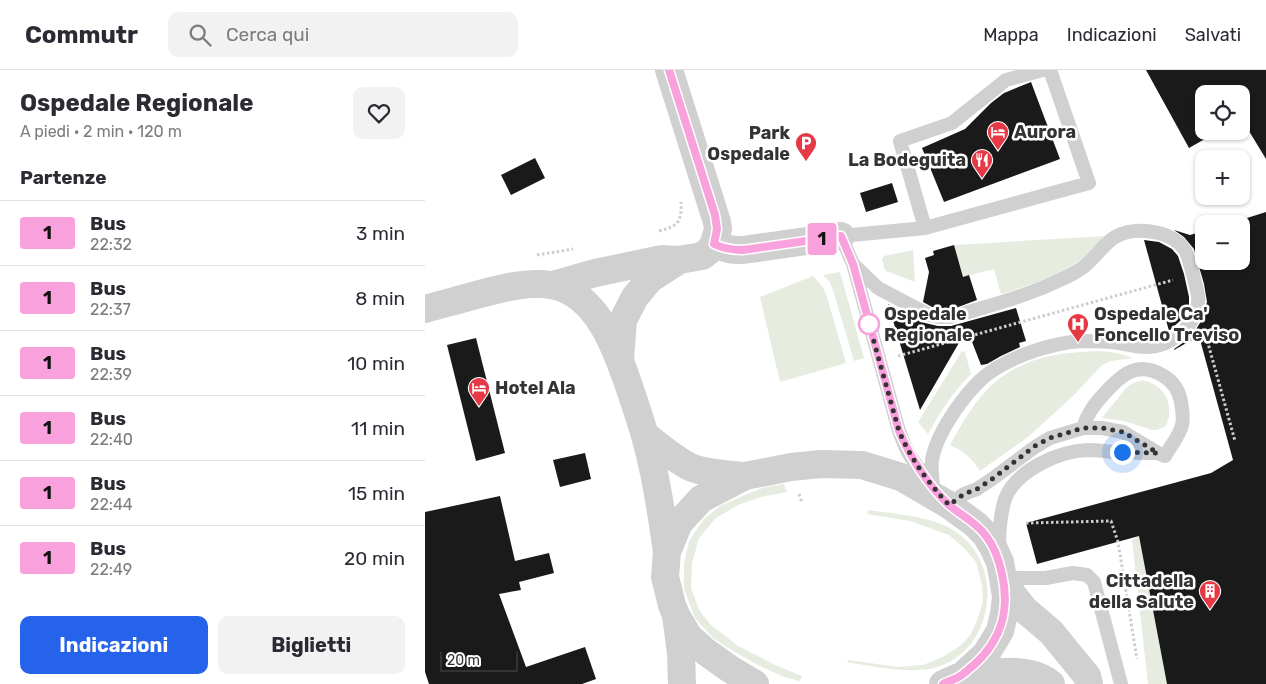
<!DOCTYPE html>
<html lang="it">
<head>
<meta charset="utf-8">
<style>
	body { margin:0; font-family:Rubik,sans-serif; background:#f2f2f3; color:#2b2b33; height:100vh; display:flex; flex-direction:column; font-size:19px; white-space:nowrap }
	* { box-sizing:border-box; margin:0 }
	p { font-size:16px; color:#7c7c81 }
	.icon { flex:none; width:28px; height:28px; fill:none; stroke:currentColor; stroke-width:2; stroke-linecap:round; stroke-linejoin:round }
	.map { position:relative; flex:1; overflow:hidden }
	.details { display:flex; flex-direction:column; background:#fff; width:425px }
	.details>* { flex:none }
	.badge { padding:0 10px; border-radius:4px; font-size:18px; line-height:32px }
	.tools { position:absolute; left:770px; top:15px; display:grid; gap:10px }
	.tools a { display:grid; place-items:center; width:55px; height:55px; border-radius:10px; background:#fff; box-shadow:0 1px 4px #0004; font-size:25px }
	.scale { position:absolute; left:15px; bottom:12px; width:78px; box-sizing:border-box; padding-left:5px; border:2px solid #333; border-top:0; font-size:14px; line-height:18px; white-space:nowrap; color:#333; -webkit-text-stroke:4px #fff; paint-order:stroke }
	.you { position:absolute; width:25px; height:25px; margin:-12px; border:4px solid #fff; border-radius:50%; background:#1a73e8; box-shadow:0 0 0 8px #1a73e833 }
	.map>.badge { position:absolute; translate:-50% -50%; box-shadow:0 0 0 2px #fff }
	h2 { padding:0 20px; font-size:19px; line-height:45px }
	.round { display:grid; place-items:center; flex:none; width:52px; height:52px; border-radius:10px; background:#f2f2f3 }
	.headline { display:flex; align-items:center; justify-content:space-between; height:85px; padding:0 20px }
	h1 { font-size:24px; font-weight:700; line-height:38px }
	.cta { display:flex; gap:10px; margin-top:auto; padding:10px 20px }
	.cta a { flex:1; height:58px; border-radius:10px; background:#2563eb; color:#fff; font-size:20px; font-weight:700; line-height:58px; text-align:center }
	.cta a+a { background:#f2f2f3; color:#2b2b33 }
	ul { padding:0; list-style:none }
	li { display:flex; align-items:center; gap:15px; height:65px; padding:0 20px; border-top:1px solid #e1e1e2 }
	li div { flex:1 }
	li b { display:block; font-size:19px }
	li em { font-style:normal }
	li .badge { min-width:55px; font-weight:700; text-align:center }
	header { display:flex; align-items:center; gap:30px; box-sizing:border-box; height:70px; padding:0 25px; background:#fff; border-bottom:1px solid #e1e1e2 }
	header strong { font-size:24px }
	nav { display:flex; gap:28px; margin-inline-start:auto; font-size:18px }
	.search { width:350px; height:45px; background:#f2f2f3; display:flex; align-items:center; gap:12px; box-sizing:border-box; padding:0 18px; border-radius:10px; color:#7c7c81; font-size:19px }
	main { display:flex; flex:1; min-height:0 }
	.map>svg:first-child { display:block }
	.green { fill:#e6ecdf }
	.building { fill:#1a1a1a }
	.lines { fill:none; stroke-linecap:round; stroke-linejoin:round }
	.path { stroke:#cdcdcd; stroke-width:3; stroke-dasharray:2.5 2.5; stroke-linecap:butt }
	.service { stroke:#d0d0d0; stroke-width:14 }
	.minor { stroke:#d0d0d0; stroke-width:28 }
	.tertiary { stroke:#d0d0d0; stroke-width:28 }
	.line-casing { stroke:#fff; stroke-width:11 }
	.line { stroke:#f8a1dd; stroke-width:8 }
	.walk { stroke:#333; stroke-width:5; stroke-dasharray:0 9 }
	.stop-dot { fill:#fff; stroke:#f8a1dd; stroke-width:2.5 }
	.labels { text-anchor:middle; stroke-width:5; stroke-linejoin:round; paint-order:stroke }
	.poi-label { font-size:18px; font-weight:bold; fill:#333; stroke:#fff; text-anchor:start }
	.stop-label { font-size:18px; font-weight:bold; fill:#333; stroke:#fff; text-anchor:start }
</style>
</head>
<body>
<header>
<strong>Commutr</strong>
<div class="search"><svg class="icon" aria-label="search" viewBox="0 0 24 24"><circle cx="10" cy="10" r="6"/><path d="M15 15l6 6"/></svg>Cerca qui</div>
<nav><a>Mappa</a><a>Indicazioni</a><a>Salvati</a></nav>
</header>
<main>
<section class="details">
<div class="headline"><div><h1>Ospedale Regionale</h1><p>A piedi · 2 min · 120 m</p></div><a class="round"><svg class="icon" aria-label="heart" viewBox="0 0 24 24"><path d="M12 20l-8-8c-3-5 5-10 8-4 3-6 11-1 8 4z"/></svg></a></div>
<h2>Partenze</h2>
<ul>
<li><span class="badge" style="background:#f8a1dd;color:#111">1</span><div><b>Bus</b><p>22:32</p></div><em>3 min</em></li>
<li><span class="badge" style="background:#f8a1dd;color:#111">1</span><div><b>Bus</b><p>22:37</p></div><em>8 min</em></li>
<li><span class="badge" style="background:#f8a1dd;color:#111">1</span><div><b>Bus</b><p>22:39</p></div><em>10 min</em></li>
<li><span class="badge" style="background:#f8a1dd;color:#111">1</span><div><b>Bus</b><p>22:40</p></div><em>11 min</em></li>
<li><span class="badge" style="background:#f8a1dd;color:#111">1</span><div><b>Bus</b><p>22:44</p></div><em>15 min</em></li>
<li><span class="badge" style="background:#f8a1dd;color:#111">1</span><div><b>Bus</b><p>22:49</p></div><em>20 min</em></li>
</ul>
<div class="cta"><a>Indicazioni</a><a>Biglietti</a></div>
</section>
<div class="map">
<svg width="841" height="614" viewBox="0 0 841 614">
	<rect width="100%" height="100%" fill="#fff"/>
	<path class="green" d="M680 166C675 171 670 178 664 183 638 205 608 214 576 224L569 199 538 207 529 175Z
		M488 180 490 212 461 201 459 198 457 189 459 186Z
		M415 202 439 288 429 291 408 220 404 211 398 205Z
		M388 206 398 217 402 227 421 293 355 312 335 227Z
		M537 281 540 282 546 304C527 323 516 341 503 364L493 352Z
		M674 281 692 283 708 288 686 291 677 295 647 327 603 367 555 401C546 387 540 382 525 375 537 353 550 330 569 313 598 287 637 282 674 281Z
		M718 310C740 316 750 334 741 356L732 360H727L699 351 677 348 701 318 708 313Z
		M359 414 362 422 336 427 313 435 291 448 274 468 267 493 266 518 274 540 286 555 313 576 350 595 377 606 375 611 359 607 333 595 308 581 288 568 270 548 259 519V493L264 471 278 450 295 436 322 424 340 417Z
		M443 440C469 444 506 446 528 460 582 492 570 583 509 598 504 600 498 599 494 600 470 601 446 596 422 592L423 590 473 597 498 595 518 587 536 575 546 564 553 548 558 531 557 515 551 492 540 479 524 465 485 451 442 444Z
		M714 466 742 614H723L707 470Z"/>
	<path class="building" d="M721 0H841V89L816 48V24H779V61H794L764 78Z
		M606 12 635 89 519 132 497 78 540 59 566 33 579 23Z
		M110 88 120 108 86 125 76 105Z
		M467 113 473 132 441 142 435 123Z
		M841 142V614H742L714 466 612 494 601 453 786 403 808 390 774 266 749 280V279L759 272 770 261 778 248 782 232 779 214 769 179 759 167 749 160 765 165 779 161V191H816V154H803Z
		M719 170 734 172 747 179 753 186 759 204 764 227V236L756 250 744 261Z
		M529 175 538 207 544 205 552 230 528 239 507 237 498 232 504 202 500 188 509 185 508 181Z
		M463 234 500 253 513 256H526L591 238 601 271 594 273 595 277 576 286 562 294 556 295 542 259 495 340Z
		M51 268 80 383 51 391 22 275Z
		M160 383 166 409 135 417 128 390Z
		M75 426 90 491 124 483 129 503 94 512 96 520 74 524 101 597 160 577 171 609 157 614H4L0 602V442Z"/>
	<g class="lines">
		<path class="path" d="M234 161C253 156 257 152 256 132
			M112 185 148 179
			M781 266 810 371
			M473 286 748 210
			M374 424 377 433
			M601 453 686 451 693 472 712 589"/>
		<path class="service" d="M625 0 664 113 500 158 416 166 428 194 474 361C477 369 480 377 484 384 495 402 509 419 524 435L539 424 552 419 567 409 610 377 625 368 658 358H677L698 362 733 383 740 386C745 377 755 365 757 355 759 348 757 339 756 332 754 320 748 311 737 305 711 290 695 306 678 325 669 335 662 344 658 358
			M500 158 475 71 527 53 581 10 618 0
			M428 194 453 218 504 245 513 247H526
			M508 417C507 408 506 399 507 390 512 361 545 314 570 299 594 284 628 273 656 271 668 271 682 271 694 273 714 277 730 281 748 269 763 260 775 243 773 226 772 219 763 183 759 179 746 160 710 156 690 167 680 173 672 185 663 193 656 200 646 205 637 209 605 225 569 234 534 245
			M574 479C574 462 575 445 580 429 591 400 634 381 663 380 673 380 684 382 694 382 707 383 720 383 732 383
			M578 508H621L648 503 662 505 669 512 696 614"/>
		<path class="minor" d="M251 545 256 583 257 614"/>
		<path class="tertiary" d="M289 173C299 179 307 180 318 180L416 166
			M128 215 170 203 237 189 254 190 277 186 285 180 289 173 293 159 292 152 244 0
			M0 239C17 234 34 230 51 225 75 219 101 211 126 215 174 223 193 284 206 322 210 334 214 346 218 359 230 399 236 440 242 482
			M195 290 198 250 210 227 225 209 253 191
			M220 365C234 376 249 389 265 397 282 404 302 404 320 406
			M578 508 588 525 600 540 626 562 662 606 664 614
			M538 605C564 603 605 595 626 614
			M330 614 305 599 281 582 264 567 251 545 247 535 240 507 242 482 254 453 276 429 320 406 366 397 396 394 437 395 476 407 524 435 550 454 560 464 568 477 575 492 578 508 581 527 579 544 575 561 561 584 538 605 518 614"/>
	</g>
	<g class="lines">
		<g class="line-casing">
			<path id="line" d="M244 0 290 145 292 159 289 174C299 179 307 180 318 180L416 166 428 194 474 361C486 388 502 414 523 434 535 445 551 452 561 466 570 477 574 490 577 504 585 540 577 569 550 594 546 597 542 601 538 604 532 609 524 611 518 614"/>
		</g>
		<use href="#line" class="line"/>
		<path class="walk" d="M444 254 474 361C487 391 502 411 524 435L539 424 552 419 567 409 610 376 625 368 658 358H677L698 362 733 383 697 382"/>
	</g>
	<defs>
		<g id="hotel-pin" transform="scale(1.125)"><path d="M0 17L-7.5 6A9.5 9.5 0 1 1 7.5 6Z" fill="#e63946" stroke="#fff"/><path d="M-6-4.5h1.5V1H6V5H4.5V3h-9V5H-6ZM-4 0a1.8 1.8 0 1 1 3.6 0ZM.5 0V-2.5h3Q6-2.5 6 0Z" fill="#fff"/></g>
		<g id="parking-pin" transform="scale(1.125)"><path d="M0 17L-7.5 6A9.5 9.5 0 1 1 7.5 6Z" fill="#e63946" stroke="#fff"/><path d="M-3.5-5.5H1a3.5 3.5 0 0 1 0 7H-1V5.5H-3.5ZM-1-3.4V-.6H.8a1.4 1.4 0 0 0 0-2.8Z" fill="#fff"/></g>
		<g id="restaurant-pin" transform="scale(1.125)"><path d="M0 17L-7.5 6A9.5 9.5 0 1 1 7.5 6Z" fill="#e63946" stroke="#fff"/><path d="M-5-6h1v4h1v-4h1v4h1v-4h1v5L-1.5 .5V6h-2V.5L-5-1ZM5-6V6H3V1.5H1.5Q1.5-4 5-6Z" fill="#fff"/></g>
		<g id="hospital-pin" transform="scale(1.125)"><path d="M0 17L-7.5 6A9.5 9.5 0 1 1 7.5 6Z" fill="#e63946" stroke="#fff"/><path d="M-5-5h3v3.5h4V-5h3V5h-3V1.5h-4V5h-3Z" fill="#fff"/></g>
		<g id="building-pin" transform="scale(1.125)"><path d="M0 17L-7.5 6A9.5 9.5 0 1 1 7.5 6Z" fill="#e63946" stroke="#fff"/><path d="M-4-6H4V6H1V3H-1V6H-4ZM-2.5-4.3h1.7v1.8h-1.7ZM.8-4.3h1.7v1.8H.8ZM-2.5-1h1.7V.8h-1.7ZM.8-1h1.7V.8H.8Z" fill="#fff"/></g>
	</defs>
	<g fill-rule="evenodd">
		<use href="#hotel-pin" x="573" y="62"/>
		<use href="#parking-pin" x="381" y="73"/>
		<use href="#restaurant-pin" x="557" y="90"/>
		<use href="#hospital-pin" x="653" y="254"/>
		<use href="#hotel-pin" x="54" y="318"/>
		<use href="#building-pin" x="785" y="521"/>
	</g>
	<circle class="stop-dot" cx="444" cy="254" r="10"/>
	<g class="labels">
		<g class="poi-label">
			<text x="589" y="68">Aurora</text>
			<text x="365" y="69" text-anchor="end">Park<tspan x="365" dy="21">Ospedale</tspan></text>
			<text x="541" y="96" text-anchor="end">La Bodeguita</text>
			<text x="669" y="250">Ospedale Ca'<tspan x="669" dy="21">Foncello Treviso</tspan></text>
			<text x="70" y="324">Hotel Ala</text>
			<text x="769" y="517" text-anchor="end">Cittadella<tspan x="769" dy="21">della Salute</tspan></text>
		</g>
		<g class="stop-label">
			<text x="459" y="250">Ospedale<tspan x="459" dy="21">Regionale</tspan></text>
		</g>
	</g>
</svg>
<div class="tools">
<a><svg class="icon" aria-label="locate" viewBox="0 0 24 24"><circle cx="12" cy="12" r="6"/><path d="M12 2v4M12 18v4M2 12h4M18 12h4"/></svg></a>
<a>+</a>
<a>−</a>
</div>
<div class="scale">20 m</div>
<div class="you" style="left:697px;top:382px"></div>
<b class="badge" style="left:397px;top:169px;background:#f8a1dd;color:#111">1</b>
</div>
</main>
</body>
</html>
